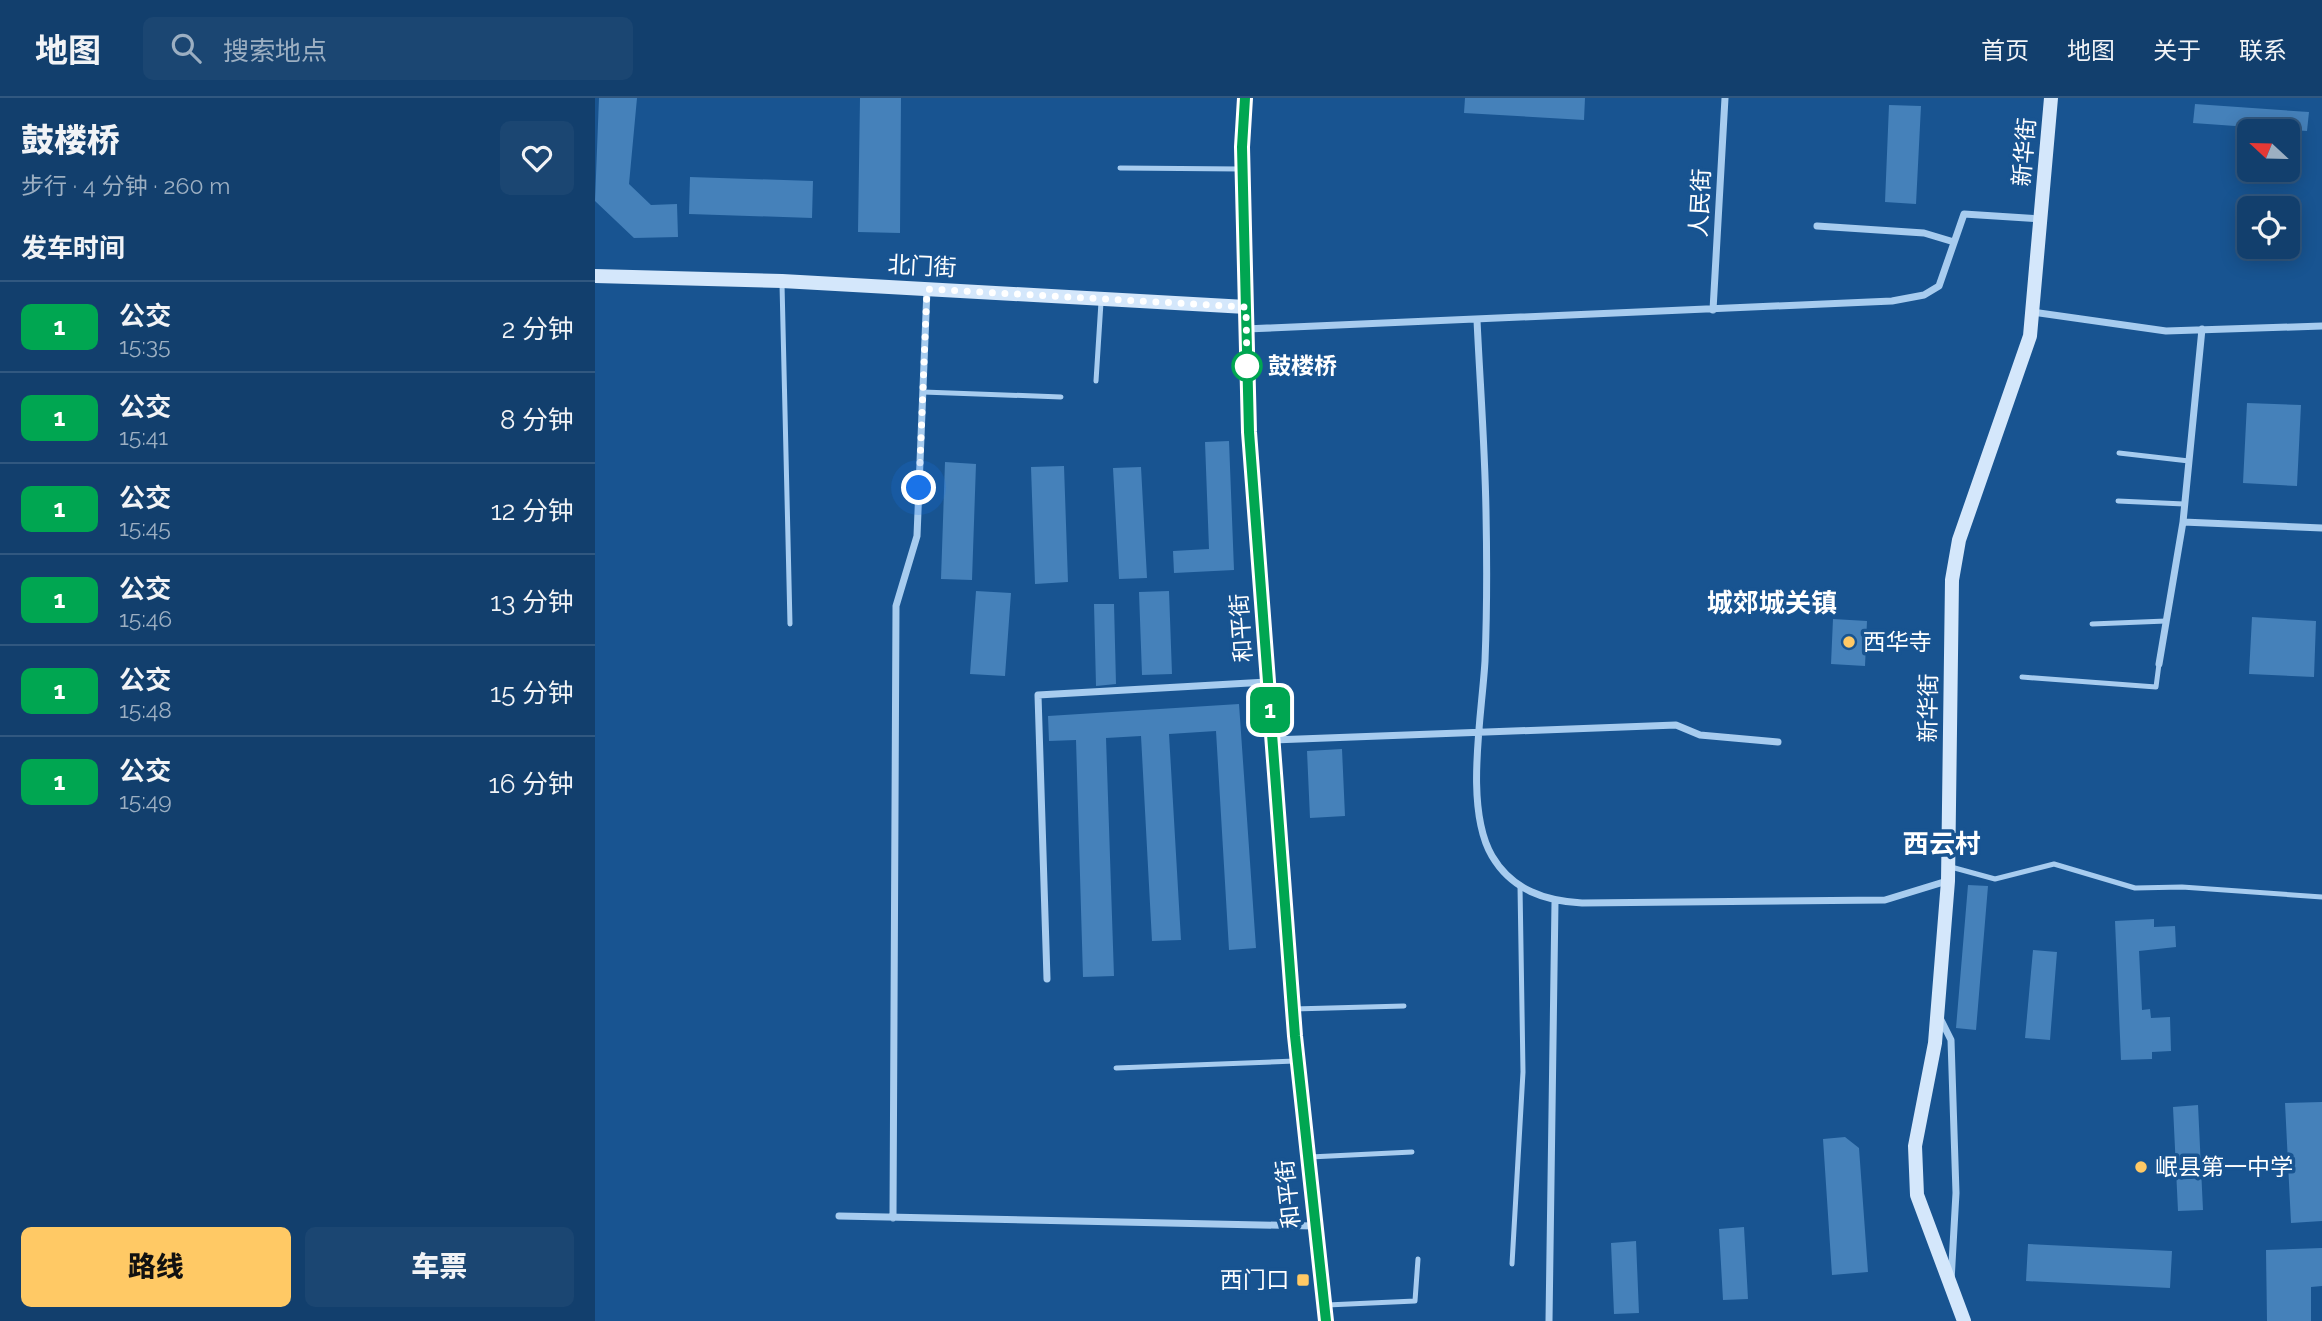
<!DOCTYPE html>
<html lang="zh">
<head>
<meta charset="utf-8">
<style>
	body { margin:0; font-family:Raleway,"Noto Sans SC",sans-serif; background:#1b4672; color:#f1f3f6; height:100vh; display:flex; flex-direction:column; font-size:26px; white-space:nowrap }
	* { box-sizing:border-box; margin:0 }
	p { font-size:23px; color:#9cafc2 }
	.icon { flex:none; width:38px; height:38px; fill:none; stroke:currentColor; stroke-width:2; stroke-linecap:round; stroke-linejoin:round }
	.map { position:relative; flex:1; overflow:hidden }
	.panel { display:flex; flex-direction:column; background:#123f6d; width:595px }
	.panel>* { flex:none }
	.badge { padding:0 14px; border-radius:10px; font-size:24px; line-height:46px }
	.needle { width:46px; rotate:292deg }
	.tools { position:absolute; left:1642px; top:21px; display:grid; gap:14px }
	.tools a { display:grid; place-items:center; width:63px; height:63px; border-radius:10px; background:#123f6d; box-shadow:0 4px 18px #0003,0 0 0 2px #315880; font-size:35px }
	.you { position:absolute; width:35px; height:35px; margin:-18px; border:5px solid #fff; border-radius:50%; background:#1a73e8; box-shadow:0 0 0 10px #1a73e833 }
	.map>.badge { position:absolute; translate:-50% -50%; box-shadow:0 0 0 4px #fff }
	h2 { padding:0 21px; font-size:26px; line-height:63px }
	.round { display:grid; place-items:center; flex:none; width:74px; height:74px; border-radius:10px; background:#1b4672 }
	.overview { display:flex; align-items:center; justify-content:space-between; height:119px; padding:0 21px }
	h1 { font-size:33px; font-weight:800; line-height:52px }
	.cta { display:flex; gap:14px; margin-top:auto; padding:14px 21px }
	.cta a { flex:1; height:80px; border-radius:10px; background:#ffc965; color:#111; font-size:28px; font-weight:800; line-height:80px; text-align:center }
	.cta a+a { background:#1b4672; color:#f1f3f6 }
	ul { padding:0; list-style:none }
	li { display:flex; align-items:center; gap:21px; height:91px; padding:0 21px; border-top:2px solid #315880 }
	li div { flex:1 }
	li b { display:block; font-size:26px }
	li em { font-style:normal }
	li .badge { min-width:77px; font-weight:700; text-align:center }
	header { display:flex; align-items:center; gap:42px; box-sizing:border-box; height:98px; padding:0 35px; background:#123f6d; border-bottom:2px solid #315880 }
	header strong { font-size:33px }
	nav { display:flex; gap:38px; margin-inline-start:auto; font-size:24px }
	.search { width:490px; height:63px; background:#1b4672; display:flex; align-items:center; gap:18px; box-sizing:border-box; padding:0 24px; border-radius:10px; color:#9cafc2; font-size:26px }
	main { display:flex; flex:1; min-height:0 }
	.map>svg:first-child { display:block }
	.building { fill:#4581ba }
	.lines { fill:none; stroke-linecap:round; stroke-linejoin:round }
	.lane { stroke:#a7ccef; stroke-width:5 }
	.street { stroke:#a7ccef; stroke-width:7 }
	.secondary { stroke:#d4e7fb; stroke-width:14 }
	.line-casing { stroke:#fff; stroke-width:16 }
	.line { stroke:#00a651; stroke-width:10 }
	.walk { stroke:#fff; stroke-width:7; stroke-dasharray:0 12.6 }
	.stop-dot { fill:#fff; stroke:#00a651; stroke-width:3.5 }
	.poi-dot { fill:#ffc965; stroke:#185491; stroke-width:2.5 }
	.labels { text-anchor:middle; stroke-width:7; stroke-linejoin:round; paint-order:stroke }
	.street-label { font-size:23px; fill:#fff; stroke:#185491 }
	.stop-label { font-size:23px; font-weight:bold; fill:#fff; stroke:#185491; text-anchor:start }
	.poi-label { font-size:23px; fill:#fff; stroke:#185491; text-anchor:start }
	.quarter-label { font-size:26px; font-weight:bold; fill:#fff; stroke:#185491 }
</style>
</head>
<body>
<header>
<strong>地图</strong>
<div class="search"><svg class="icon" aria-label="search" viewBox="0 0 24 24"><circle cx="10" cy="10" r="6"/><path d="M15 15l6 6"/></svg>搜索地点</div>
<nav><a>首页</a><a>地图</a><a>关于</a><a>联系</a></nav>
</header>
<main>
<section class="panel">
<div class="overview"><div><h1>鼓楼桥</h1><p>步行 · 4 分钟 · 260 m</p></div><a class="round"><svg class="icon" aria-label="heart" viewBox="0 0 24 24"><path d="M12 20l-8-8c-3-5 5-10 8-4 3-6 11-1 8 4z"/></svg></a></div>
<h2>发车时间</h2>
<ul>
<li><span class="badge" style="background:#00a651;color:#fff">1</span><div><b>公交</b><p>15:35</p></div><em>2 分钟</em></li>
<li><span class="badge" style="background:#00a651;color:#fff">1</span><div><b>公交</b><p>15:41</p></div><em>8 分钟</em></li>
<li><span class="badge" style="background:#00a651;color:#fff">1</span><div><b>公交</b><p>15:45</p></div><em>12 分钟</em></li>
<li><span class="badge" style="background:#00a651;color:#fff">1</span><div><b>公交</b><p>15:46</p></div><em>13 分钟</em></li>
<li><span class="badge" style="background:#00a651;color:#fff">1</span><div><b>公交</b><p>15:48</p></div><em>15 分钟</em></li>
<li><span class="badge" style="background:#00a651;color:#fff">1</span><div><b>公交</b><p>15:49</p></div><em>16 分钟</em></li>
</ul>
<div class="cta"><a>路线</a><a>车票</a></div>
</section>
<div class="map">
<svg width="1727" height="1223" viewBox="0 0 1727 1223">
	<rect width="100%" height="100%" fill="#185491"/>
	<path class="building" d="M4 0H42L34 86 56 107 82 106 83 139 39 140 0 103Z
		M265 0H306L305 135 263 134Z
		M870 0H990L989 22 869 15Z
		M1600 6 1714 14 1712 33 1598 25Z
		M1294 7 1326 8 1321 106 1290 104Z
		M95 79 218 83 217 120 94 116Z
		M1652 305 1706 307 1702 388 1648 385Z
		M634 343 639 472 579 475 578 453 614 451 610 344Z
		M350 364 381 366 377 482 346 481Z
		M469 368 473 484 440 486 436 369Z
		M546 369 552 480 524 481 518 370Z
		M381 493 416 495 410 578 375 576Z
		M574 493 577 576 547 577 544 494Z
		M499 506H519L521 586 501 588Z
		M1657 519 1721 523 1719 579 1654 576Z
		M1238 521 1272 523 1270 568 1236 566Z
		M644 606 661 850 634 852 621 633 574 636 586 842 557 843 546 638 511 640 519 878 488 879 481 642 454 643 453 618Z
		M747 651 750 718 715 720 712 653Z
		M1373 787 1393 788 1381 932 1361 930Z
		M1559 821V829L1580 828 1581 849 1544 853 1547 912 1555 911 1556 920 1575 919 1576 953 1557 954V961L1526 962 1520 823Z
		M1438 852 1462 854 1455 942 1430 940Z
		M1727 1004V1123L1696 1125 1690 1005Z
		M1603 1007 1608 1112 1583 1113 1578 1009Z
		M1250 1039 1264 1050 1273 1174 1237 1177 1228 1041Z
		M1149 1129 1153 1201 1128 1202 1124 1131Z
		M1041 1143 1044 1215 1019 1216 1016 1145Z
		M1433 1146 1577 1153 1575 1190 1431 1183Z
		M1727 1150V1188L1716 1189V1223H1672L1671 1152Z"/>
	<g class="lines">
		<path class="lane" d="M525 70 645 71
			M187 186 195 526
			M501 283 506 204
			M328 294 466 299
			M1524 355 1594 363
			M1523 403 1589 406
			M1497 526 1571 523
			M1427 579 1561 589 1564 566
			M1356 769 1400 781 1459 766 1540 790 1587 789 1727 799
			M698 911 809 908
			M521 970 700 963
			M715 1059 817 1054
			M917 1166 928 974 925 788
			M732 1207 820 1203 823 1161"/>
		<path class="street" d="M1222 128 1329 135 1359 144
			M1118 212 1130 0
			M1437 214 1571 233 1727 228
			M882 222C885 286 890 350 891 414 892 463 892 514 890 563 887 617 869 710 897 758 917 792 950 803 987 805L1290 802 1352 783
			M651 231 1297 203 1329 197 1344 188 1369 116 1445 121
			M1588 424 1727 430
			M1564 566 1588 424 1607 231
			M678 642 1081 627 1105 637 1183 644
			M452 881 443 597 672 584
			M1344 918 1356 942 1361 1095 1356 1183
			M244 1118 718 1128
			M298 1120 301 508 322 438 332 191
			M954 1223 960 804"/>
		<path class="secondary" d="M650 0 647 49 654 334 700 938 731 1223
			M0 178 187 183 651 209
			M1369 1223 1322 1097 1320 1048 1340 945 1353 783 1357 482 1364 442 1435 238 1456 0"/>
	</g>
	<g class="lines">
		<g class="line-casing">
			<path id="line" d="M650 0 647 49 654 334 700 938 731 1223"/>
		</g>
		<use href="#line" class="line"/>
		<path class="walk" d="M324 390 332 191 651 209 652 268"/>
	</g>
	<circle class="stop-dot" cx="652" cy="268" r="14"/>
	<g class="poi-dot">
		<circle cx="1254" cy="544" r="7"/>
		<circle cx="1546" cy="1069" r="7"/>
		<rect x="701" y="1175" width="14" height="14" rx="3.5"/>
	</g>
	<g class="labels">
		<g class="street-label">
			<text transform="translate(1429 54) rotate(-85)" y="8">新华街</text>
			<text transform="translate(1105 105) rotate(-87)" y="8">人民街</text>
			<text transform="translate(327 168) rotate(3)" y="8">北门街</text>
			<text transform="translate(646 530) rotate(-94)" y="8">和平街</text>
			<text transform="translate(1333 610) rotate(-89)" y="8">新华街</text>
			<text transform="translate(693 1096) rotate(-96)" y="8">和平街</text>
		</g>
		<g class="stop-label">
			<text x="673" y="276">鼓楼桥</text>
		</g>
		<g class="poi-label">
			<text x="1268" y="552">西华寺</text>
			<text x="1560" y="1077">岷县第一中学</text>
			<text x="694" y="1190" text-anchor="end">西门口</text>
		</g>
		<g class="quarter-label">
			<text x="1177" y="514">城郊城关镇</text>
			<text x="1347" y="755">西云村</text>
		</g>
	</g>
</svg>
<div class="tools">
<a><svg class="needle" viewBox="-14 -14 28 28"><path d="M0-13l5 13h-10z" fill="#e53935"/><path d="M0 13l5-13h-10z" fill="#9cafc2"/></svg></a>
<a><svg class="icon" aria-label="locate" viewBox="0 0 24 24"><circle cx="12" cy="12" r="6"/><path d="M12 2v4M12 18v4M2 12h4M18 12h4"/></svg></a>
</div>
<div class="you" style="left:324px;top:390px"></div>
<b class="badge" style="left:675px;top:612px;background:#00a651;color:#fff">1</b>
</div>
</main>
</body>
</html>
